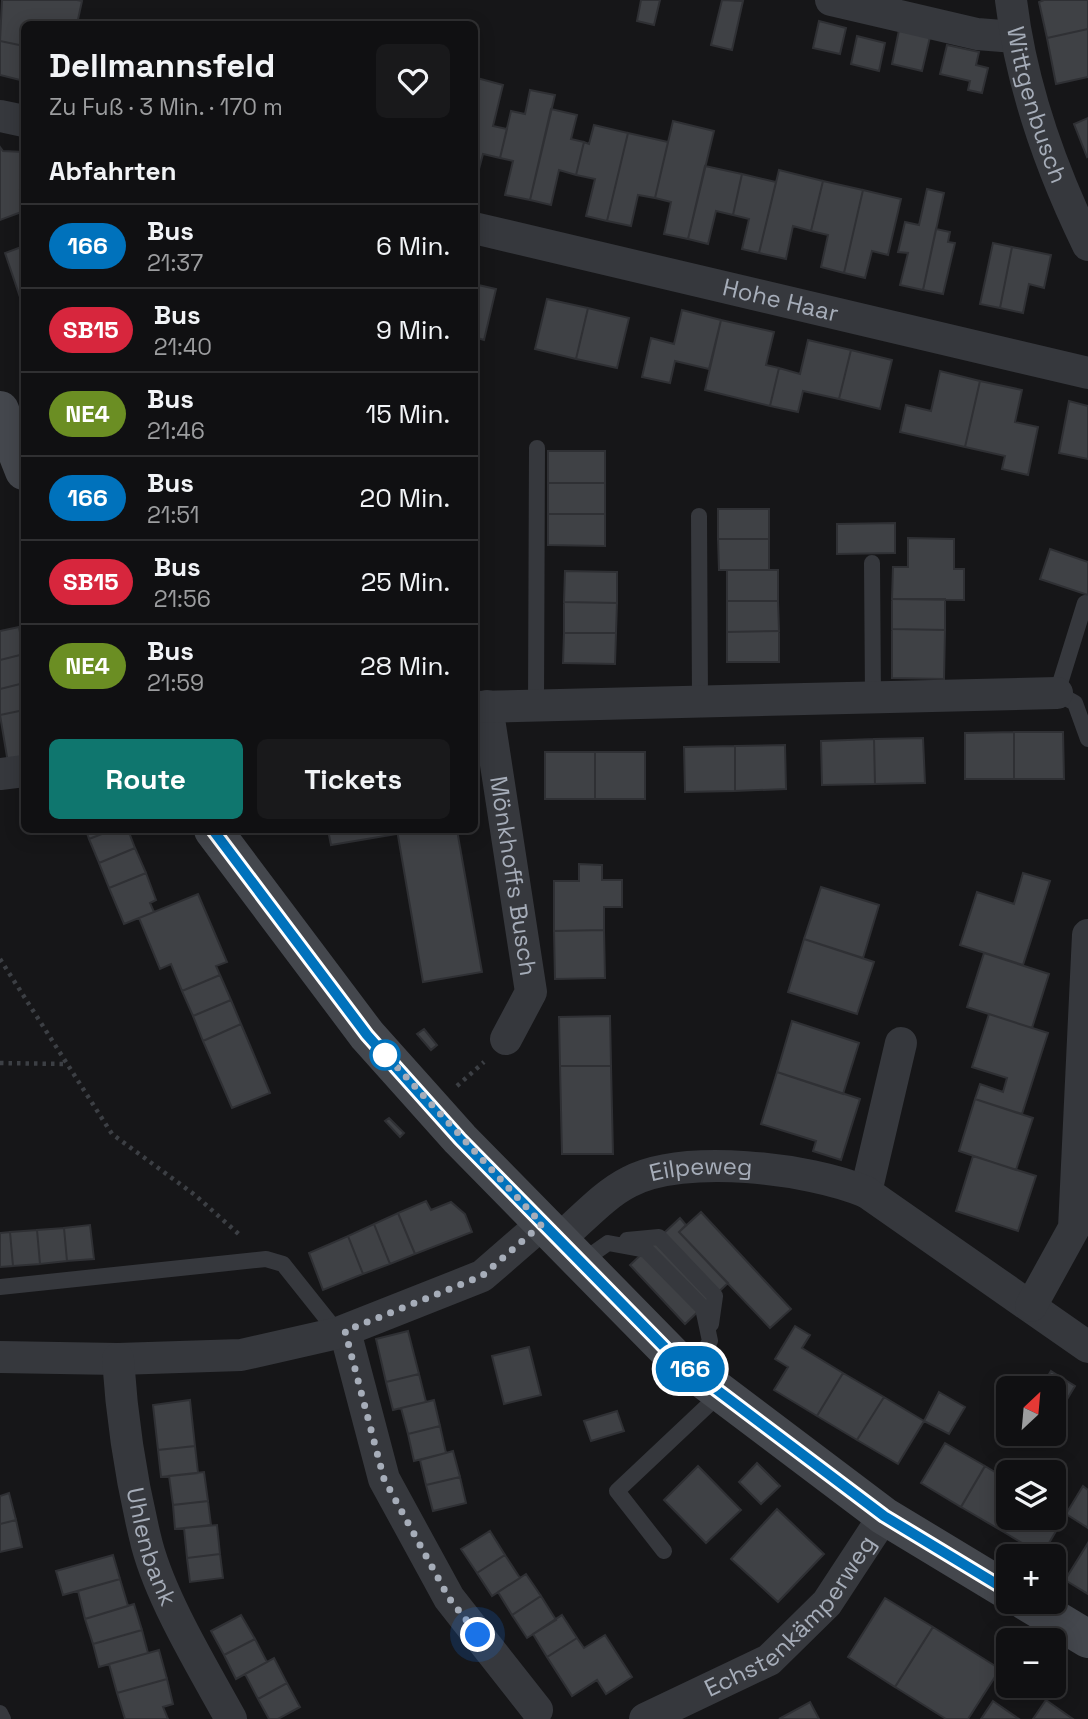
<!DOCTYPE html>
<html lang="de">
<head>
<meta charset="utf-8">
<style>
	body { margin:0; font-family:"Space Grotesk",sans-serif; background:#19191b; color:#f1f3f6; height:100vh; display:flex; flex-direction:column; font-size:26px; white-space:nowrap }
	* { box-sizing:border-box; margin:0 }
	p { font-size:23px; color:#9c9d9f }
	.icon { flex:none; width:38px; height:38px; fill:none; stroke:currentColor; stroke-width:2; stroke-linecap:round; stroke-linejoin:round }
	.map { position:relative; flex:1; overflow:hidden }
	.drawer { position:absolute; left:21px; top:21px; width:457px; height:812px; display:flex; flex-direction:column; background:#101012; border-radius:10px; box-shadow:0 4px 18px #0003,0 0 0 2px #303032 }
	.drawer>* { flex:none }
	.badge { padding:0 14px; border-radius:23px; font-size:24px; line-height:46px }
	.needle { width:46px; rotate:26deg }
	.controls { position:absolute; left:996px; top:1376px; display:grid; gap:14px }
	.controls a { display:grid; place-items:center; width:70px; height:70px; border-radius:10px; background:#101012; box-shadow:0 4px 18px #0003,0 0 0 2px #303032; font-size:35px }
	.you { position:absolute; width:35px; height:35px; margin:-18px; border:5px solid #fff; border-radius:50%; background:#1a73e8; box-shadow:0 0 0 10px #1a73e833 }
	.map>.badge { position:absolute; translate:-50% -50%; box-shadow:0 0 0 4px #fff }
	h2 { padding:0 28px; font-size:26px; line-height:63px }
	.round { display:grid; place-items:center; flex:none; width:74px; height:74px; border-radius:10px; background:#19191b }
	.overview { display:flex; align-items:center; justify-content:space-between; height:119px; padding:0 28px }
	h1 { font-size:33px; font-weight:600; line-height:52px }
	.button { display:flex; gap:14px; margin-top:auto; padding:14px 28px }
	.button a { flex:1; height:80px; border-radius:10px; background:#0f766e; color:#fff; font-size:28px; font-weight:600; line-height:80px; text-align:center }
	.button a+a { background:#19191b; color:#f1f3f6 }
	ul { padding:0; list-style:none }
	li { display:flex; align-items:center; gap:21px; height:84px; padding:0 28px; border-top:2px solid #303032 }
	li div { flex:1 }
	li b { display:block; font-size:26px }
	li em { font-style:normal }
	li .badge { min-width:77px; font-weight:700; text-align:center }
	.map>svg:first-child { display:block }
	.building { fill:#3f4145; stroke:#2f3034; stroke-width:2 }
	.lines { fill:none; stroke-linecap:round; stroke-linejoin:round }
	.path { stroke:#3c3f44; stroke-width:4.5; stroke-dasharray:3.5 5; stroke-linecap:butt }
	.service { stroke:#36383d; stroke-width:16 }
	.minor { stroke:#36383d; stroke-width:32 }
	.secondary { stroke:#44474d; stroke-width:38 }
	.line-casing { stroke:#fff; stroke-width:16 }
	.line { stroke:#0072bc; stroke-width:10 }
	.walk { stroke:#a6adb9; stroke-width:7; stroke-dasharray:0 12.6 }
	.stop-dot { fill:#fff; stroke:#0072bc; stroke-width:3.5 }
	.labels { text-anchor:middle; stroke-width:7; stroke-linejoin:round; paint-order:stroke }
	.street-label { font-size:24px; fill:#a6adb9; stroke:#111113 }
</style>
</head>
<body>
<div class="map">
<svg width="1088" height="1719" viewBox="0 0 1088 1719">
	<rect width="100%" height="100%" fill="#161618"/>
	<path class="building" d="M2 0H77L82 1 77 24H24V46L0 41Z
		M641 0H660L654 25 637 21Z
		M722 0 743 1 732 50 711 45Z
		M1044 0H1088V29L1047 38 1039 2Z
		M819 21 846 28 840 54 813 48Z
		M1088 29V77L1056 84 1047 38Z
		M899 30 930 37 922 71 892 64Z
		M857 36 885 43 879 71 851 64Z
		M0 41 24 46V81L0 75Z
		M947 45 979 52 976 65 988 68 982 93 968 90 970 81 940 74Z
		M477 78 503 85 493 126 507 129 500 158 483 154 474 188Z
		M530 90 555 95 530 200 505 195 513 161 500 158 511 111 525 114Z
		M551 109 577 115 571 139 584 142 576 175 559 170 551 205 530 200Z
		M1088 118V156L1087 157 1074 124Z
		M673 121 714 131 688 239 664 234 671 202 655 198Z
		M594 125 628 133 607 221 586 216 595 179 576 175 584 142 589 144Z
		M628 133 668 142 655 198 638 195 631 226 607 221Z
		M0 147 3 151 24 152V190H20L24 211 0 220Z
		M705 166 742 174 733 215 716 211 708 244 688 239Z
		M779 170 823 181 811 231 793 226 786 259 759 253Z
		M742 174 776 182 759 253 742 249 749 219 733 215Z
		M823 181 863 190 844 273 821 267 828 235 811 231Z
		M927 189 944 193 923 290 900 285 908 253 898 252 905 222 919 225Z
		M863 190 901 199 888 255 872 251 865 278 844 273Z
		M936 229 950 232 948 242 955 243 943 294 923 290Z
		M993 243 1012 247 1000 308 980 304Z
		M24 246V309L5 253Z
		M1012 247 1051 255 1044 288 1029 284 1023 313 1000 308Z
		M474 284 496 289 484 340 474 337Z
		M547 299 588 308 576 359 535 349Z
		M588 308 629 318 617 368 576 359Z
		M682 310 721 320 709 369 675 361 670 383 642 377 651 338 674 344Z
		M721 320 774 332 766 365 779 368 770 406 705 390Z
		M808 340 851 350 839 399 803 391 798 412 770 406 779 368 800 374Z
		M851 350 892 360 880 409 839 399Z
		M940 371 980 381 965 447 900 432 906 405 931 411Z
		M980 381 1022 390 1015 422 1038 427 1028 475 1002 469 1005 456 965 447Z
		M1069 401 1088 406V459L1059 453Z
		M548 451H605V483H548Z
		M548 483H605V514H548Z
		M718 509H769V539H718Z
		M548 514H605V546L548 545Z
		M895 523V553L837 554V524Z
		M908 538 954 539V569H964V600L892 599 893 567H908Z
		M718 539H769V570H719Z
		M1050 549 1088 562V595L1040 579Z
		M727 570H778V601H727Z
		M565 571 617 572V603L564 602Z
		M892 599H945V630L892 629Z
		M727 601H778L779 631 727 632Z
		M564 602 617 603 616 633H564Z
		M19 627 24 654 0 660V631Z
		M892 629 945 630 944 679 892 678Z
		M779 631V662H727V632Z
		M564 633H616L615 664 563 663Z
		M24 654V683L0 689V660Z
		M24 683V710L0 715V689Z
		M24 710V759L8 763 0 715Z
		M1014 732V779H965V733Z
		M1014 732H1063L1064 779H1014Z
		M923 738 925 783 875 784 874 739Z
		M874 739 875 784 822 785 821 741Z
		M785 745 786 789 735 791V746Z
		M735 746V791L685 792 684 747Z
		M545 752H595V799H545Z
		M595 752H645V799H595Z
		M86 830H112L89 839Z
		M112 830H128L135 848 99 863 89 839Z
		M328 830H397V834L331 845Z
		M397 830H457L482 972 423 982Z
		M135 848 146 873 109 888 99 863Z
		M579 864 602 865V880H622V907H604V930L554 931V881H579Z
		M146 873 156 900 150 903 154 912 124 924 109 888Z
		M1023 873 1050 881 1023 965 960 945 977 892 1014 904Z
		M821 887 879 905 863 958 804 939Z
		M198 894 227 962 216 966 220 975 182 991 171 964 160 969 139 918Z
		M604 930 605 978 555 979 554 931Z
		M804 939 874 962 857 1014 788 992Z
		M984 953 1049 974 1032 1028 967 1007Z
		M220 975 231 1000 193 1016 182 991Z
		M231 1000 241 1024 203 1041 193 1016Z
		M989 1014 1048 1033 1022 1114 975 1099 980 1084 1003 1092 1007 1078 972 1067Z
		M610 1016 611 1066H560L559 1017Z
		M792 1021 859 1043 843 1094 777 1072Z
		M241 1024 270 1093 232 1108 203 1041Z
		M424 1029 437 1045 431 1050 417 1034Z
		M560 1066H611L613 1154H562Z
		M777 1072 860 1099 841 1160 813 1151 816 1141 761 1124Z
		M975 1099 1033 1118 1016 1170 959 1151Z
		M389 1118 404 1133 400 1137 385 1121Z
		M973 1156 1036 1176 1018 1231 956 1211Z
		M426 1201 431 1210 451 1202 465 1214 472 1232 415 1254 398 1213Z
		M701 1212 791 1309 770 1328 679 1232Z
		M398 1213 415 1254 390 1264 374 1224Z
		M680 1218 686 1225 679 1232 728 1283 685 1324 630 1265Z
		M374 1224 390 1264 363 1274 348 1236Z
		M90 1225 94 1259 67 1261 64 1228Z
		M64 1228 67 1261 40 1264 37 1230Z
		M37 1230 40 1264 13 1266 10 1232Z
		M10 1232 13 1266 0 1267V1233Z
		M348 1236 363 1274 323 1290 309 1253Z
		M795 1326 810 1335 802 1348 843 1373 817 1416 774 1390 788 1367 775 1359Z
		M408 1331 419 1374 386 1382 376 1339Z
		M529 1347 541 1395 504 1404 492 1356Z
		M1051 1371 1075 1386 1054 1421V1388H1041Z
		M843 1373 884 1397 857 1440 817 1416Z
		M419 1374 426 1402 393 1410 386 1382Z
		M939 1392 965 1407 949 1434 924 1421Z
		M884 1397 924 1421 898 1464 857 1440Z
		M190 1400 195 1446 158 1450 153 1405Z
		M434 1400 440 1426 408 1434 401 1408Z
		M617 1411 624 1431 591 1441 584 1421Z
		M440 1426 446 1453 414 1461 408 1434Z
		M945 1443 985 1466 961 1507 921 1483Z
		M195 1446 198 1473 161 1477 158 1450Z
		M453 1451 460 1477 426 1485 420 1460Z
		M757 1463 780 1486 761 1504 739 1482Z
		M698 1466 741 1510 706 1543 664 1500Z
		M985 1466 1008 1480 1010 1517 1002 1531 961 1507Z
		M204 1472 208 1501 173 1505 169 1476Z
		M460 1477 466 1503 433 1511 426 1485Z
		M1083 1486 1088 1490V1528L1066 1514Z
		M9 1493 16 1520 0 1524V1496Z
		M208 1501 211 1525 175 1529 173 1505Z
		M1054 1507 1066 1514 1042 1555 1002 1531 1010 1517H1054Z
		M777 1509 824 1554 778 1602 731 1559Z
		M16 1520 22 1547 0 1552V1524Z
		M217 1525 220 1554 187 1558 184 1528Z
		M490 1531 505 1555 477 1573 461 1549Z
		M1088 1543V1594L1065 1580Z
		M220 1554 223 1578 190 1582 187 1558Z
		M113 1555 120 1579 63 1595 56 1571Z
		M505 1555 520 1578 492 1596 477 1573Z
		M526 1574 541 1596 512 1615 498 1592Z
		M120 1579 128 1606 85 1619 78 1591Z
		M541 1596 556 1620 527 1638 512 1615Z
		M885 1598 933 1627 895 1687 848 1657Z
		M134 1604 142 1630 93 1644 85 1619Z
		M241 1615 255 1639 224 1655 211 1631Z
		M562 1615 577 1638 547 1657 533 1634Z
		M933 1627 1000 1669 968 1719H946L895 1687Z
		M142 1630 148 1653 99 1667 93 1644Z
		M605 1635 632 1677 606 1694 597 1680 572 1696 547 1657 577 1638 584 1648Z
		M255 1639 267 1662 236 1679 224 1655Z
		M159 1650 167 1679 117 1693 109 1664Z
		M274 1658 287 1683 258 1699 245 1674Z
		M167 1679 173 1704 163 1707 168 1719H125L117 1693Z
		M287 1683 300 1707 278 1719H269L258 1699Z
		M1046 1700 1073 1719H1033Z
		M993 1701 1019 1719H981Z
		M810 1702 819 1719H779Z"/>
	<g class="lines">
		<path class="path" d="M0 959 112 1134 195 1195 242 1237
			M0 1063 65 1064
			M457 1086 484 1062"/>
		<path class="service" d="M699 516 700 701
			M872 563 873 697
			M1085 603 1057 693 1075 703 1088 739
			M536 705 537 448
			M627 1240 659 1237 715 1296 711 1324
			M581 1262 608 1243 646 1250 703 1308 710 1341 692 1371
			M0 1287 266 1259 283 1264 338 1333
			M664 1551 617 1491 721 1393
			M0 1713 3 1719"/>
		<g class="minor">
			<path d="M831 0 977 34 1015 37"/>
			<path id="s1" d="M1011 0C1021 84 1051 169 1088 245"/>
			<path d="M0 116 24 121"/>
			<path id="s2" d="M474 228 1088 373"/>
			<path id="s3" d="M487 706 531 992 506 1039"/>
			<path d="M474 707 1057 693"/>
			<path d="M0 774 24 771"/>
			<path d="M866 1192 901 1043"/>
			<path id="s4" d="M558 1240C580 1222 603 1195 629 1182 684 1153 809 1168 866 1192L1088 1347"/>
			<path d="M1031 1306 1074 1228 1088 935"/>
			<path d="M345 1331 384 1479 449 1598 537 1710"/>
			<path d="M0 1357 118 1359 241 1355 338 1333 482 1276 542 1224"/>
			<path id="s5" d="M118 1359C122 1420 132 1485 147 1545 162 1601 203 1668 231 1719"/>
			<path id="s6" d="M645 1719 769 1660 827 1603 884 1516"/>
		</g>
		<path class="secondary" d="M0 410 24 471
			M213 830 367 1035 460 1139 676 1359 884 1516 1008 1591
			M1025 1601 1088 1639"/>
	</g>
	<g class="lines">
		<g class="line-casing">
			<path id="line" d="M213 830 367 1035 460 1139 676 1359 884 1516 1008 1591"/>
		</g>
		<use href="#line" class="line"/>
		<path class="walk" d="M385 1055 383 1052 542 1224 482 1276 345 1331 384 1479 449 1598 478 1635"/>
	</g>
	<circle class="stop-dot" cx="385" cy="1055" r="14"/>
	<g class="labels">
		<g class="street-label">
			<text dy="8" stroke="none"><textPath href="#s1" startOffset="108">Wittgenbusch</textPath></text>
			<text dy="8" stroke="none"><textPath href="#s2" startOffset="315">Hohe Haar</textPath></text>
			<text dy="8" stroke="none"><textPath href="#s3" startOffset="172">Mönkhoffs Busch</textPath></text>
			<text dy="8" stroke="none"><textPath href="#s4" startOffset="166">Eilpeweg</textPath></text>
			<text dy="8" stroke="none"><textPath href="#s5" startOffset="191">Uhlenbank</textPath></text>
			<text dy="8" stroke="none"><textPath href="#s6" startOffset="182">Echstenkämperweg</textPath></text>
		</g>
	</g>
</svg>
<div class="controls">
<a><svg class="needle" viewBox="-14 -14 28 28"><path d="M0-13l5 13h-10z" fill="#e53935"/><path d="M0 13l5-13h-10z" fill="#9c9d9f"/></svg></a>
<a><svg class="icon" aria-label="layers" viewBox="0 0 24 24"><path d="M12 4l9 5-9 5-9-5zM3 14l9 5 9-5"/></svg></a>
<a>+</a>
<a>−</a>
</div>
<div class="you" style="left:478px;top:1635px"></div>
<b class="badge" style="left:690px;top:1369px;background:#0072bc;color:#fff">166</b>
<section class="drawer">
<div class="overview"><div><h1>Dellmannsfeld</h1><p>Zu Fuß · 3 Min. · 170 m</p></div><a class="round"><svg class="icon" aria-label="heart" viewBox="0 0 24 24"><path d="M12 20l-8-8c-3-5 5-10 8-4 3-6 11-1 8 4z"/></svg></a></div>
<h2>Abfahrten</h2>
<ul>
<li><span class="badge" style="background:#0072bc;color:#fff">166</span><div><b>Bus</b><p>21:37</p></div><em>6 Min.</em></li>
<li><span class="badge" style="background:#d7263d;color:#fff">SB15</span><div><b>Bus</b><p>21:40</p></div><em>9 Min.</em></li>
<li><span class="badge" style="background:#6b8e23;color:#fff">NE4</span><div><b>Bus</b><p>21:46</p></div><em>15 Min.</em></li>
<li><span class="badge" style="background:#0072bc;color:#fff">166</span><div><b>Bus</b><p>21:51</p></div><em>20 Min.</em></li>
<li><span class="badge" style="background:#d7263d;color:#fff">SB15</span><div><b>Bus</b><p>21:56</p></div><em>25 Min.</em></li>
<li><span class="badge" style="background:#6b8e23;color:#fff">NE4</span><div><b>Bus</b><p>21:59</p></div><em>28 Min.</em></li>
</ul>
<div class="button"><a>Route</a><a>Tickets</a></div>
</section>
</div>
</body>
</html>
